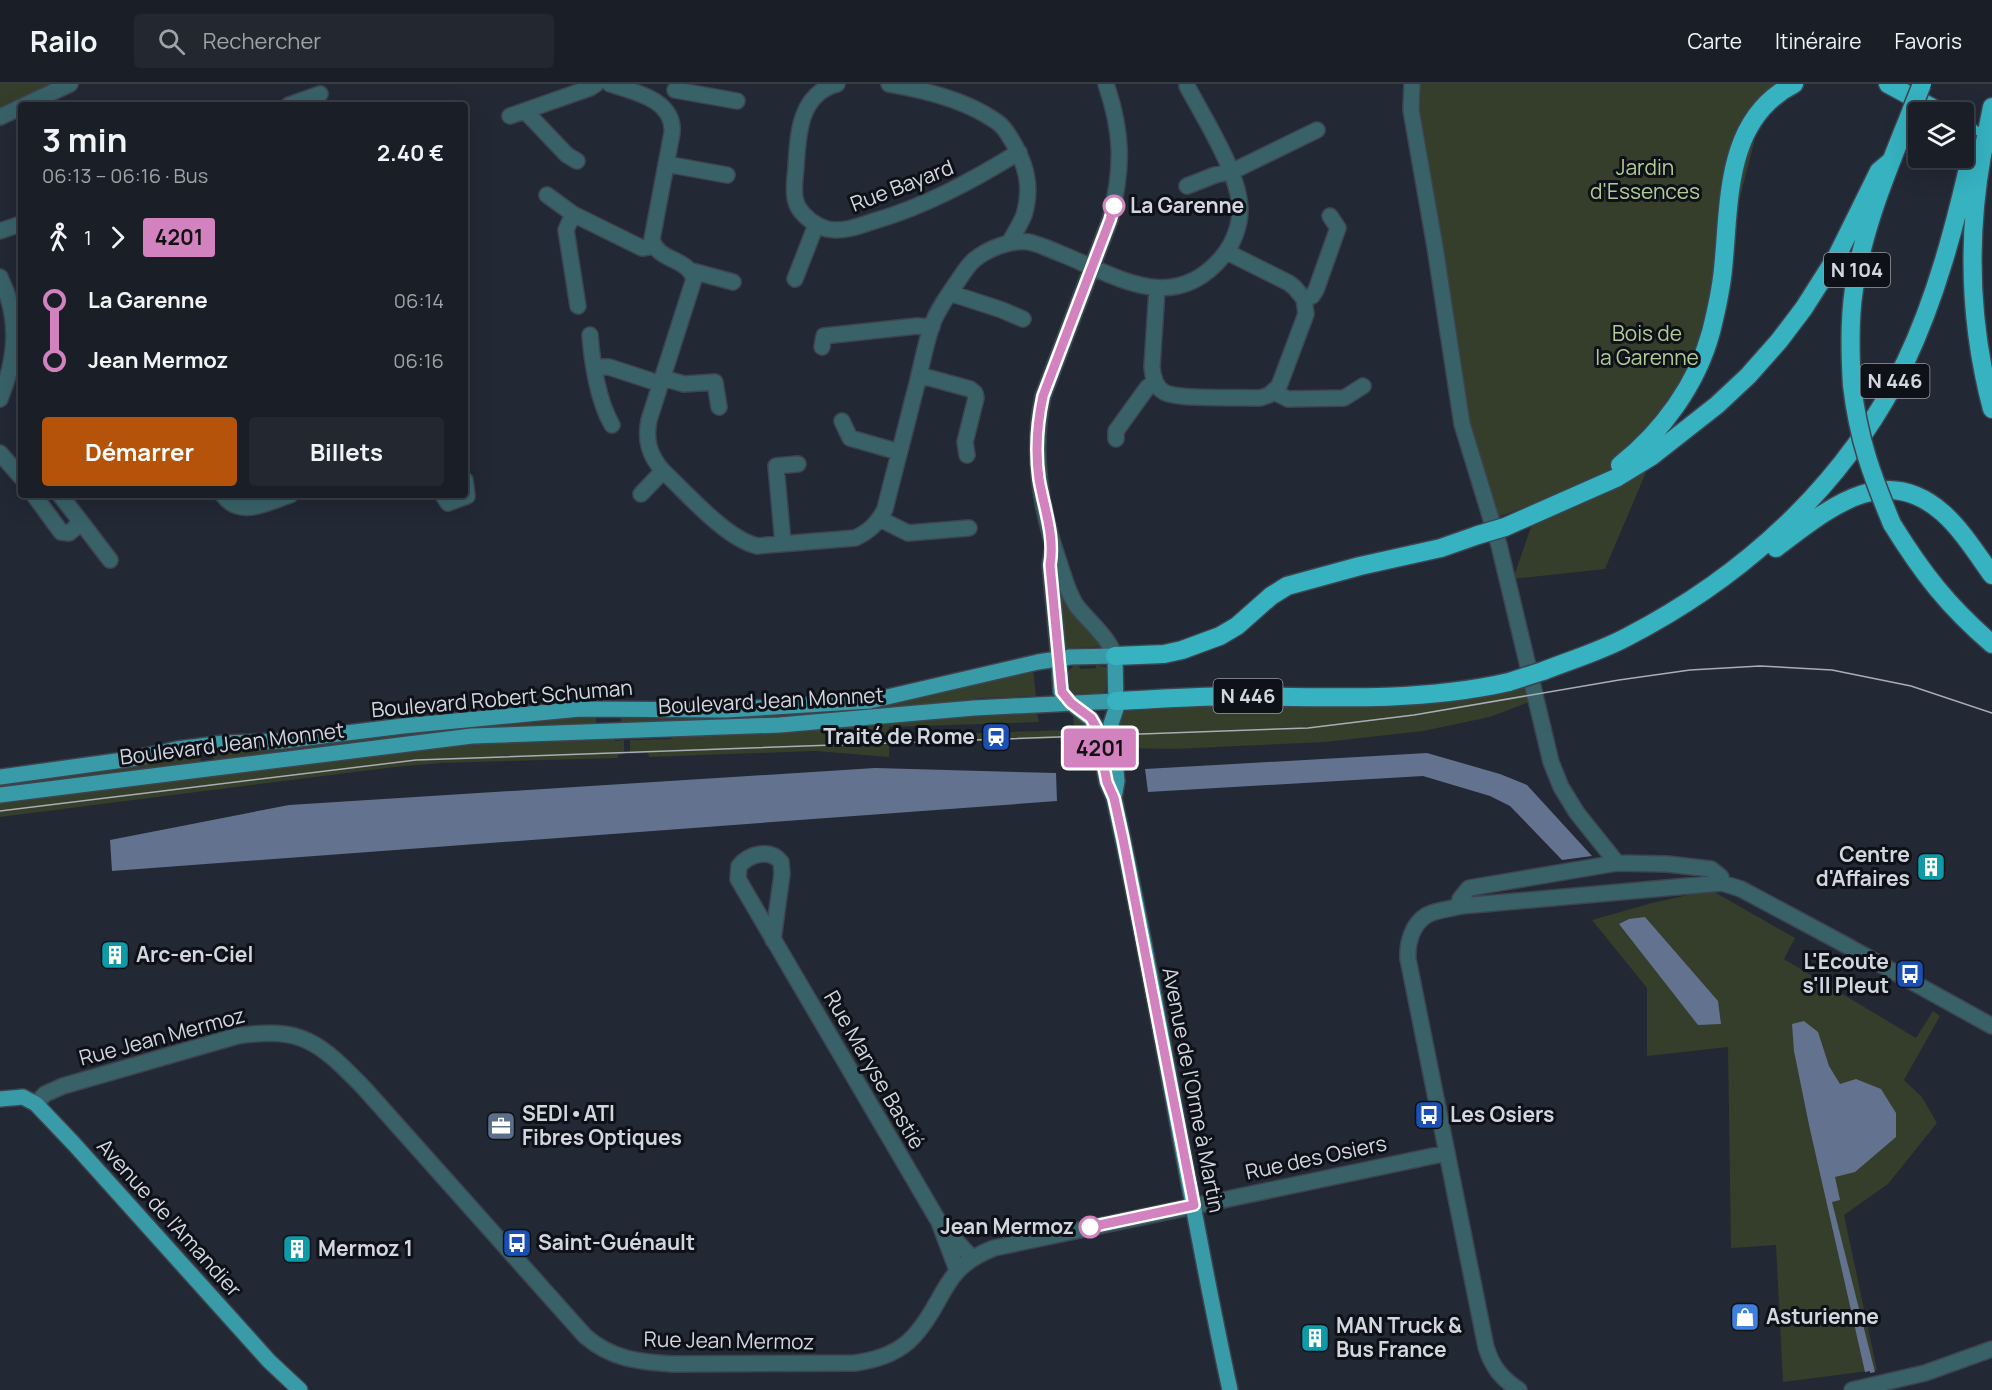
<!DOCTYPE html>
<html lang="fr">
<head>
<meta charset="utf-8">
<style>
	body { margin:0; font-family:Manrope,sans-serif; background:#23272f; color:#f1f3f6; height:100vh; display:flex; flex-direction:column; font-size:22px; white-space:nowrap }
	* { box-sizing:border-box; margin:0 }
	p { font-size:20px; color:#9fa2a7 }
	.icon { flex:none; width:33px; height:33px; fill:none; stroke:currentColor; stroke-width:2; stroke-linecap:round; stroke-linejoin:round }
	.map { position:relative; flex:1; overflow:hidden }
	.drawer { position:absolute; left:18px; top:18px; width:450px; height:396px; display:flex; flex-direction:column; background:#1a1e27; border-radius:6px; box-shadow:0 6px 24px #0002,0 0 0 2px #383c44 }
	.drawer>* { flex:none }
	.badge { padding:0 12px; border-radius:4px; font-size:21px; line-height:39px }
	.controls { position:absolute; left:1908px; top:18px; display:grid; gap:12px }
	.controls a { display:grid; place-items:center; width:66px; height:66px; border-radius:6px; background:#1a1e27; box-shadow:0 6px 24px #0002,0 0 0 2px #383c44; font-size:30px }
	.map>.badge { position:absolute; translate:-50% -50%; box-shadow:0 0 0 3px #fff }
	.legs { display:flex; align-items:center; gap:9px; height:66px; padding:0 24px; font-size:20px }
	.legs p { margin-inline-start:auto }
	.summary { display:flex; align-items:center; justify-content:space-between; height:102px; padding:0 24px }
	h1 { font-size:33px; font-weight:700; line-height:45px }
	.button { display:flex; gap:12px; margin-top:auto; padding:12px 24px }
	.button a { flex:1; height:69px; border-radius:6px; background:#b45309; color:#fff; font-size:24px; font-weight:700; line-height:69px; text-align:center }
	.button a+a { background:#23272f; color:#f1f3f6 }
	ul { padding:0 24px; list-style:none }
	li { display:flex; align-items:center; gap:21px; height:60px; font-size:22px }
	li i { display:grid; place-items:center; width:9px; height:100%; margin:0 8px; background:currentColor }
	li i::after { content:''; width:15px; height:15px; margin:-8px; border:4px solid; border-radius:50%; background:#1a1e27 }
	li p { margin-inline-start:auto }
	li:first-child i { background:linear-gradient(#0000 50%,currentColor 0) }
	li:last-child i { background:linear-gradient(currentColor 50%,#0000 0) }
	header { display:flex; align-items:center; gap:36px; box-sizing:border-box; height:84px; padding:0 30px; background:#1a1e27; border-bottom:2px solid #383c44 }
	header strong { font-size:28px }
	nav { display:flex; gap:33px; margin-inline-start:auto; font-size:21px }
	.search { width:420px; height:54px; background:#23272f; display:flex; align-items:center; gap:15px; box-sizing:border-box; padding:0 21px; border-radius:6px; color:#9fa2a7; font-size:22px }
	.map>svg:first-child { display:block }
	.green { fill:#343e2b }
	.water { fill:#63728e }
	.lines { fill:none; stroke-linecap:round; stroke-linejoin:round }
	.minor-casing { stroke:#3e444f; stroke-width:18 }
	.major-casing { stroke:#3e444f; stroke-width:18 }
	.highway-casing { stroke:#3e444f; stroke-width:21 }
	.minor { stroke:#386268; stroke-width:15 }
	.major { stroke:#3a9ba8; stroke-width:15 }
	.highway { stroke:#36b2c1; stroke-width:18 }
	.tram { stroke:#a9adb7; stroke-width:1.5 }
	.highway-bridge-casing { stroke:#3e444f; stroke-width:21; stroke-linecap:butt }
	.highway-bridge { stroke:#36b2c1; stroke-width:18 }
	.line-1-casing { stroke:#fff; stroke-width:14 }
	.line-1 { stroke:#d282be; stroke-width:9 }
	.stop-1-dot { fill:#fff; stroke:#d282be; stroke-width:3 }
	.labels { text-anchor:middle; stroke-width:6; stroke-linejoin:round; paint-order:stroke }
	.shield { fill:#0e1117; stroke:#979ba3; stroke-width:1.5 }
	.shield-label { font-size:20px; font-weight:bold; fill:#d2d6df }
	.park-label { font-size:21px; fill:#b2cc98; stroke:#0e1117 }
	.street-label { font-size:21px; fill:#d2d6df; stroke:#0e1117 }
	.stop-label { font-size:21px; font-weight:bold; fill:#d2d6df; stroke:#0e1117; text-anchor:start }
	.poi-label { font-size:21px; font-weight:bold; fill:#d2d6df; stroke:#0e1117; text-anchor:start }
</style>
</head>
<body>
<header>
<strong>Railo</strong>
<div class="search"><svg class="icon" aria-label="search" viewBox="0 0 24 24"><circle cx="10" cy="10" r="6"/><path d="M15 15l6 6"/></svg>Rechercher</div>
<nav><a>Carte</a><a>Itinéraire</a><a>Favoris</a></nav>
</header>
<div class="map">
<svg width="1992" height="1306" viewBox="0 0 1992 1306">
	<rect width="100%" height="100%" fill="#222834"/>
	<path class="green" d="M0 0H51L0 25Z
		M1403 0H1778L1767 8 1698 278 1683 301 1605 485 1513 495 1540 417 1491 436 1462 340Z
		M1059 511 1104 562 1065 565Z
		M1079 581 1080 585 1096 584V581L1106 583 1108 587 1106 607 1103 609 1073 610 1070 606 1067 589 1073 582Z
		M1033 585 1036 612 981 614 827 632 621 641V630L727 631Z
		M1523 600 1529 618 1490 633 1423 647 1325 658 1172 665 1119 664 1118 632 1128 624 1250 621Z
		M1073 627 1087 639 1095 666 1075 667Z
		M1037 629 1039 638 889 643V673L816 667 649 673 648 669 630 670V656L672 655V650L970 630Z
		M593 630 596 633V639L594 641 216 677 213 674V669L216 666 473 640Z
		M1067 646V654L897 660 896 652Z
		M615 652V657L624 656V670L618 671V674L441 679 395 683 0 733V715L477 656Z
		M200 669 201 678 0 704V698L165 673Z
		M1711 806 1795 854 1784 875 1916 954 1933 927 1940 932 1904 996 1922 1013 1937 1039 1888 1100 1844 1131 1877 1286 1783 1298 1776 1161 1731 1164 1728 963 1647 972V904L1592 836 1652 819Z"/>
	<path class="water" d="M1427 669 1500 690 1527 701 1592 772 1562 776 1510 722 1490 712 1423 692 1148 708 1145 685Z
		M875 684 1056 689 1057 717 112 787 110 756 289 721Z
		M1645 833 1718 917 1721 940 1698 941 1619 840 1629 835Z
		M1804 937 1818 948 1829 982 1840 1000 1856 995 1881 1005 1896 1029V1053L1855 1088 1835 1093 1840 1116 1832 1118 1875 1288 1870 1289V1287L1865 1288 1809 1041 1794 967 1792 940Z"/>
	<g class="lines">
		<g class="minor-casing">
			<path id="minor" d="M610 0C635 8 675 16 672 49L652 155C657 178 688 173 694 195L649 336C645 356 649 371 663 387 688 410 725 454 757 462L855 454C870 447 878 439 885 425 894 388 904 352 913 315 920 291 924 264 932 241 937 227 946 214 955 201 961 193 966 183 974 176 987 165 1012 155 1029 158 1039 160 1049 165 1059 169 1115 191 1173 233 1223 172 1233 160 1240 142 1240 126 1240 90 1204 34 1187 2
				M837 0C799 10 798 51 796 83 795 96 792 111 798 123 804 133 816 142 827 145 842 148 857 143 871 138 924 123 972 97 1019 68
				M889 0C925 6 967 16 997 38 1005 43 1009 52 1014 60 1027 83 1032 105 1024 131 1020 141 1014 150 1009 159
				M1106 0C1123 50 1123 84 1110 136L1043 312C1031 368 1040 424 1059 478 1064 493 1067 507 1076 521 1089 538 1107 551 1115 572
				M1412 0 1411 26 1435 163 1462 340 1499 461 1551 678 1561 703 1577 729 1617 779
				M675 6 737 17
				M25 21 70 0
				M289 21 320 10
				M525 27 567 71 577 77
				M510 32 590 4 596 0
				M0 33 21 23
				M666 80 727 91
				M1187 102 1215 91 1231 88 1317 46
				M547 111 573 130 642 164 654 162
				M573 130 566 146 578 222
				M0 147 21 140
				M692 187 733 198
				M0 193C20 234 17 273 0 315
				M795 195 816 141
				M1157 205 1152 283C1153 293 1155 303 1164 308 1176 316 1242 313 1260 314L1269 311 1279 302 1306 230 1304 215 1295 204 1289 199 1227 168
				M950 209 1002 226 1023 235
				M1304 215 1312 212 1316 206 1338 144 1330 132
				M590 251C592 278 598 317 612 341
				M822 263 824 252 917 242 932 243
				M595 283H609L661 300
				M919 291 970 305 975 309 976 314 965 358 967 371
				M663 294 684 300 715 298 719 323
				M1274 308 1288 315 1344 314 1363 302
				M842 337 850 354 899 368
				M1116 355V347L1147 304 1155 297
				M0 369 21 393
				M641 410 663 387
				M34 411 61 448 69 449 77 442 78 434 60 411
				M223 411C240 435 268 418 290 411
				M443 411 448 419 467 412 465 396
				M78 434 110 476
				M880 435 908 449 969 444
				M783 459 776 382 798 380
				M1052 467 1050 481 1059 575
				M1461 822 1460 815 1469 804 1617 779 1667 780 1711 785 1721 793 1722 799
				M773 856 782 790 781 778C770 764 749 770 739 782L738 795 939 1138
				M36 1020 45 1010 63 1002 237 952C303 942 320 959 364 1004L585 1252C611 1275 639 1278 673 1280L855 1279C877 1276 899 1269 914 1252 947 1216 940 1185 994 1164L1447 1069
				M957 1186 939 1138 972 1174
				M1519 1306C1502 1295 1492 1283 1486 1263L1408 875C1407 859 1412 840 1427 831 1435 826 1451 825 1461 822L1722 799 1741 805 1840 858 1992 942
				M1852 1306 1925 1289 1992 1265"/>
		</g>
		<g class="major-casing">
			<path id="major" d="M1059 575 1061 608 1071 619 1091 635 1096 643 1107 698 1114 714C1158 911 1187 1110 1230 1306
				M0 693 131 675 177 665 224 659 282 657 403 642 580 625 726 626 870 617 1038 578 1070 573 1115 572 1116 625 1111 640 1117 697 1114 714
				M0 711 472 652 780 641 974 624 1116 617
				M0 1015 23 1013 36 1020 74 1060 269 1277 300 1306"/>
		</g>
		<g class="highway-casing">
			<path id="highway" d="M1888 0 1940 28
				M1964 44 1992 63
				M1986 53 1992 23
				M1982 71C1967 155 1970 242 1992 325
				M1852 301C1850 269 1849 237 1854 205 1863 143 1889 83 1912 25
				M1620 381C1662 348 1697 300 1711 248 1716 228 1721 206 1723 185 1730 119 1724 35 1794 0
				M1892 440C1923 490 1948 522 1992 560
				M1505 443 1616 394 1652 372 1717 321 1748 292 1779 257 1804 224 1837 172 1879 87 1892 76
				M1776 464C1827 426 1883 376 1943 429 1962 446 1977 470 1992 491
				M1115 572 1164 570 1182 566 1220 552 1237 542 1271 512 1287 502 1360 482 1441 464 1478 451
				M1543 587C1571 576 1601 567 1627 553 1745 492 1846 400 1905 279 1936 214 1955 142 1971 71L1975 66
				M1116 617C1162 615 1208 611 1254 612 1339 614 1426 617 1509 598"/>
		</g>
		<use href="#minor" class="minor"/>
		<use href="#major" class="major"/>
		<use href="#highway" class="highway"/>
		<path class="tram" d="M0 727 416 676 1308 644 1414 631 1619 596 1690 586 1760 582 1832 586 1911 602 1992 629"/>
		<g class="highway-bridge-casing">
			<path id="highway-bridge" d="M1912 25 1922 0
				M1982 71 1986 53
				M1852 301C1858 354 1872 392 1892 440
				M1478 451 1505 443
				M1509 598 1543 587"/>
		</g>
		<use href="#highway-bridge" class="highway-bridge"/>
	</g>
	<g class="lines">
		<g class="line-1-casing">
			<path id="line-1" d="M1090 1143 1194 1121 1123 755 1114 714 1107 698 1096 643 1091 634 1071 619 1062 608 1050 481C1055 452 1044 424 1039 395 1035 366 1037 340 1043 312L1110 136 1114 122"/>
		</g>
		<use href="#line-1" class="line-1"/>
	</g>
	<defs>
		<g id="station-square" transform="scale(1.5)"><rect x="-9" y="-9" width="18" height="18" rx="4" fill="#1a4fb4" stroke="#0e1117"/><path d="M-3-6H3Q5-6 5-4V2Q5 4 3 4L4.5 6H3L1.5 4h-3L-3 6H-4.5L-3 4Q-5 4-5 2V-4Q-5-6-3-6ZM-3.5-4v3h7v-3ZM-3.5 1v1.5H-2V1ZM2 1v1.5H3.5V1Z" fill="#fff"/></g>
		<g id="building-square" transform="scale(1.5)"><rect x="-9" y="-9" width="18" height="18" rx="4" fill="#0f9aa8" stroke="#0e1117"/><path d="M-4-6H4V6H1V3H-1V6H-4ZM-2.5-4.3h1.7v1.8h-1.7ZM.8-4.3h1.7v1.8H.8ZM-2.5-1h1.7V.8h-1.7ZM.8-1h1.7V.8H.8Z" fill="#fff"/></g>
		<g id="bus-square" transform="scale(1.5)"><rect x="-9" y="-9" width="18" height="18" rx="4" fill="#1a4fb4" stroke="#0e1117"/><path d="M-5-6H5V4H4V6H2V4H-2V6H-4V4H-5ZM-3.5-4V0h7V-4ZM-3.5 1.2v1.5H-2V1.2ZM2 1.2v1.5H3.5V1.2Z" fill="#fff"/></g>
		<g id="office-square" transform="scale(1.5)"><rect x="-9" y="-9" width="18" height="18" rx="4" fill="#5c6f8a" stroke="#0e1117"/><path d="M-6-3h4V-5.5h4V-3h4V5H-6ZM-1-4.5V-3h2v-1.5ZM-6 0V1H6V0Z" fill="#fff"/></g>
		<g id="shop-square" transform="scale(1.5)"><rect x="-9" y="-9" width="18" height="18" rx="4" fill="#3f7fe0" stroke="#0e1117"/><path d="M-5-2.5h2.3a2.7 3.5 0 0 1 5.4 0H5L5.5 6h-11ZM-1.5-2.5h3a1.5 2.3 0 0 0-3 0Z" fill="#fff"/></g>
	</defs>
	<g fill-rule="evenodd">
		<use href="#station-square" x="996" y="653"/>
		<use href="#building-square" x="1931" y="783"/>
		<use href="#building-square" x="115" y="871"/>
		<use href="#bus-square" x="1910" y="890"/>
		<use href="#bus-square" x="1429" y="1031"/>
		<use href="#office-square" x="501" y="1042"/>
		<use href="#bus-square" x="517" y="1159"/>
		<use href="#building-square" x="297" y="1165"/>
		<use href="#shop-square" x="1745" y="1233"/>
		<use href="#building-square" x="1315" y="1254"/>
	</g>
	<g class="stop-1-dot">
		<circle cx="1114" cy="122" r="10"/>
		<circle cx="1090" cy="1143" r="10"/>
	</g>
	<g class="labels">
		<g class="shield">
			<rect x="1824" y="169" width="66" height="34" rx="4.5"/>
			<rect x="1860.5" y="280" width="69" height="34" rx="4.5"/>
			<rect x="1213.5" y="595" width="69" height="34" rx="4.5"/>
		</g>
		<g class="shield-label">
			<text x="1857" y="193">N 104</text>
			<text x="1895" y="304">N 446</text>
			<text x="1248" y="619">N 446</text>
		</g>
		<g class="park-label">
			<text x="1645" y="91">Jardin<tspan x="1645" dy="24">d'Essences</tspan></text>
			<text x="1647" y="257">Bois de<tspan x="1647" dy="24">la Garenne</tspan></text>
		</g>
		<g class="street-label">
			<text transform="translate(902 102) rotate(-21)" y="7">Rue Bayard</text>
			<text transform="translate(502 615) rotate(-5)" y="7">Boulevard Robert Schuman</text>
			<text transform="translate(771 617) rotate(-3)" y="7">Boulevard Jean Monnet</text>
			<text transform="translate(232 660) rotate(-7)" y="7">Boulevard Jean Monnet</text>
			<text transform="translate(162 953) rotate(-15)" y="7">Rue Jean Mermoz</text>
			<text transform="translate(874 986) rotate(60)" y="7">Rue Maryse Bastié</text>
			<text transform="translate(1193 1006) rotate(79)" y="7">Avenue de l'Orme à Martin</text>
			<text transform="translate(1316 1074) rotate(-12)" y="7">Rue des Osiers</text>
			<text transform="translate(169 1134) rotate(48)" y="7">Avenue de l'Amandier</text>
			<text transform="translate(729 1257) rotate(1)" y="7">Rue Jean Mermoz</text>
		</g>
		<g class="stop-label">
			<text x="1130" y="129">La Garenne</text>
			<text x="1074" y="1150" text-anchor="end">Jean Mermoz</text>
		</g>
		<g class="poi-label">
			<text x="975" y="660" text-anchor="end">Traité de Rome</text>
			<text x="1910" y="778" text-anchor="end">Centre<tspan x="1910" dy="24">d'Affaires</tspan></text>
			<text x="136" y="878">Arc-en-Ciel</text>
			<text x="1889" y="885" text-anchor="end">L'Ecoute<tspan x="1889" dy="24">s'Il Pleut</tspan></text>
			<text x="522" y="1037">SEDI•ATI<tspan x="522" dy="24">Fibres Optiques</tspan></text>
			<text x="1450" y="1038">Les Osiers</text>
			<text x="538" y="1166">Saint-Guénault</text>
			<text x="318" y="1172">Mermoz 1</text>
			<text x="1766" y="1240">Asturienne</text>
			<text x="1336" y="1249">MAN Truck &amp;<tspan x="1336" dy="24">Bus France</tspan></text>
		</g>
	</g>
</svg>
<div class="controls">
<a><svg class="icon" aria-label="layers" viewBox="0 0 24 24"><path d="M12 4l9 5-9 5-9-5zM3 14l9 5 9-5"/></svg></a>
</div>
<b class="badge" style="left:1100px;top:664px;background:#d282be;color:#111">4201</b>
<section class="drawer">
<div class="summary"><div><h1>3 min</h1><p>06:13 – 06:16 · Bus</p></div><b>2.40 €</b></div>
<div class="legs"><svg class="icon" aria-label="walk" viewBox="0 0 24 24"><circle cx="13" cy="4" r="2"/><path d="M13 8l-2 6 4 7M11 14l-3 7M7 12l3-4h3l4 4"/></svg>1<svg class="icon" aria-label="forward" viewBox="0 0 24 24"><path d="M9 5l7 7-7 7"/></svg><b class="badge" style="background:#d282be;color:#111">4201</b></div>
<ul>
<li><i style="color:#d282be"></i><b>La Garenne</b><p>06:14</p></li>
<li><i style="color:#d282be"></i><b>Jean Mermoz</b><p>06:16</p></li>
</ul>
<div class="button"><a>Démarrer</a><a>Billets</a></div>
</section>
</div>
</body>
</html>
